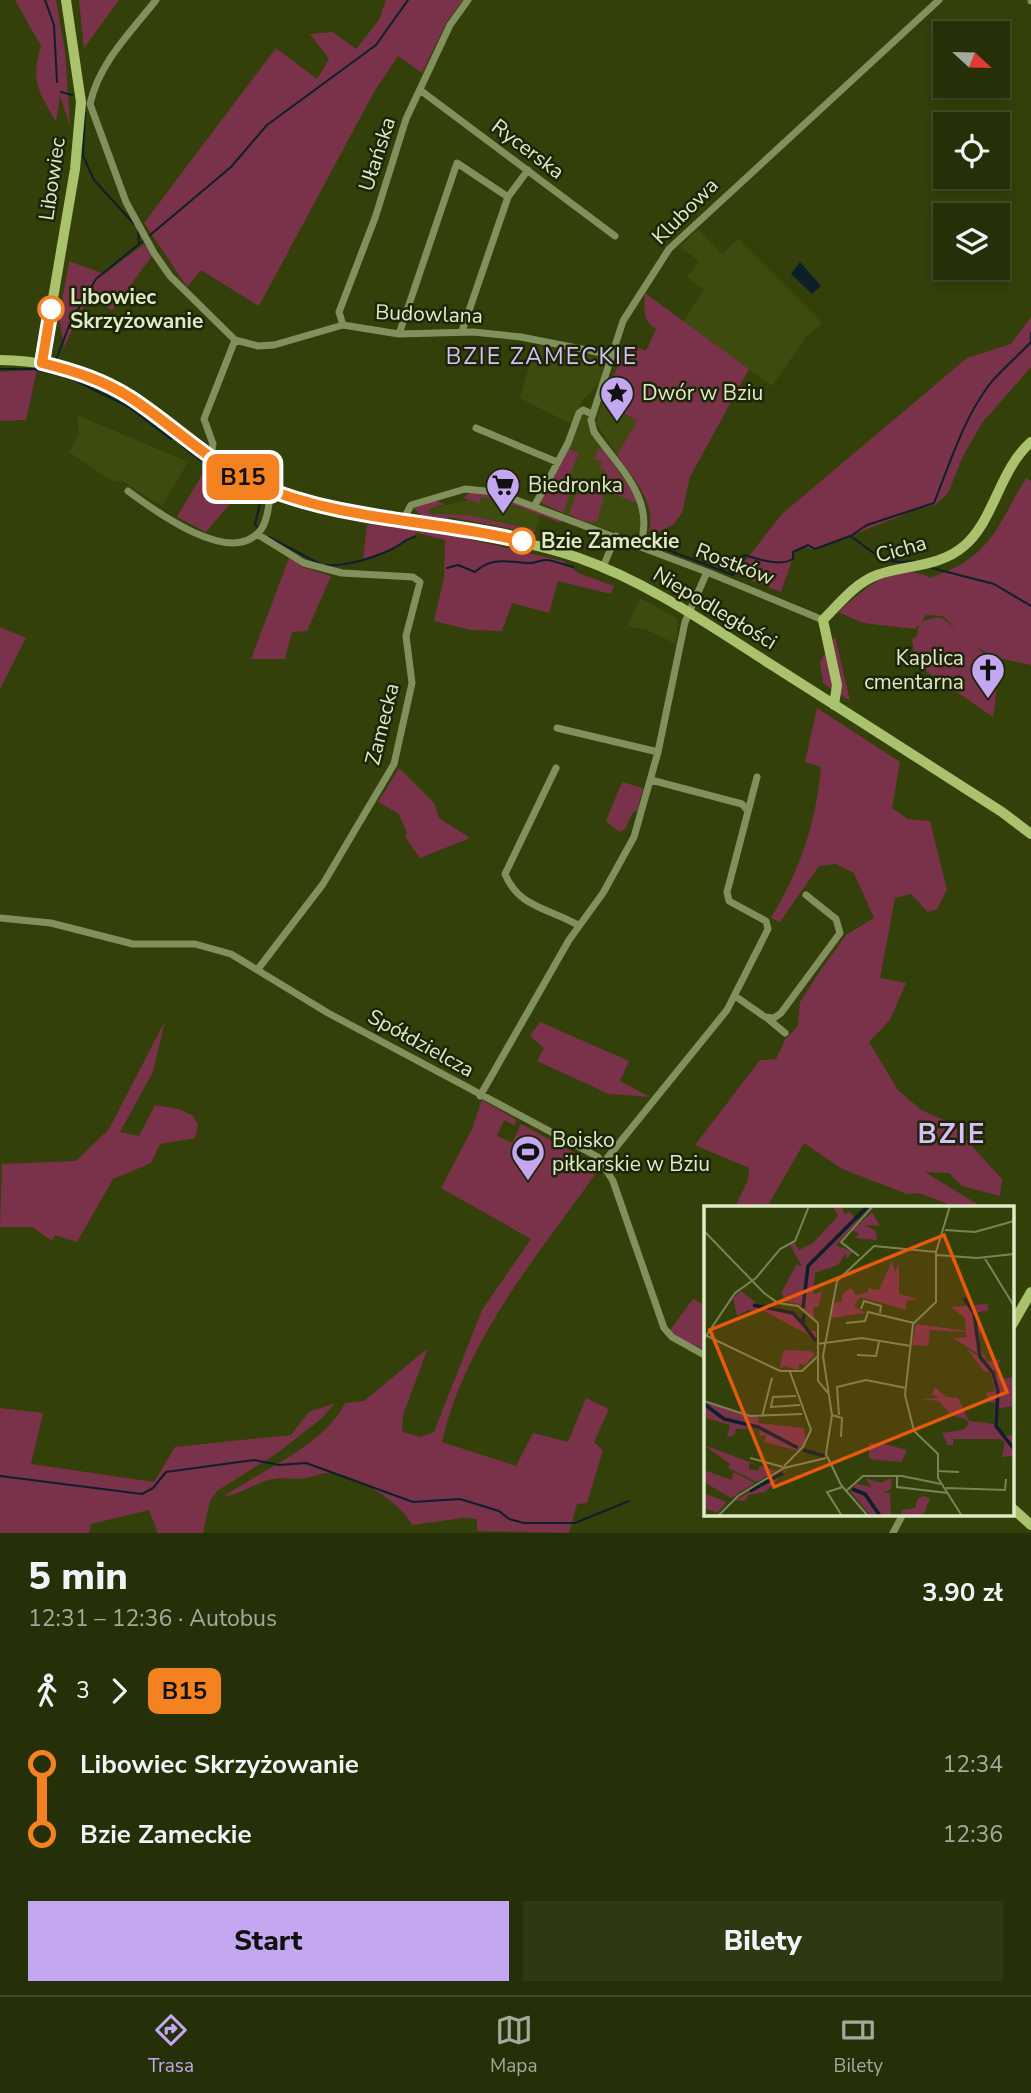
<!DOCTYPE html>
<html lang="pl">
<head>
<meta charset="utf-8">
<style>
	body { margin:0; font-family:"Nunito Sans",sans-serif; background:#2e3812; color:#f1f3f6; height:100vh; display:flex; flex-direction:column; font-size:26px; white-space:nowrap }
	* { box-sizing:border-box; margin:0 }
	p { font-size:23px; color:#a4a99c }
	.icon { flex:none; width:38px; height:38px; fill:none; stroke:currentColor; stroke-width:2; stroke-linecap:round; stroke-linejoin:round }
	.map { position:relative; height:1533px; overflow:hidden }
	.details { display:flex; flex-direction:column; background:#263008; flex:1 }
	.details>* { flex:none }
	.badge { padding:0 14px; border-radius:10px; font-size:24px; line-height:46px }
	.needle { width:46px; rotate:112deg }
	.buttons { position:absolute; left:933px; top:21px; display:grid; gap:14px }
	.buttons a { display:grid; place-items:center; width:77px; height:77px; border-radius:0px; background:#263008; box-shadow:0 4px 10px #0003,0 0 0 2px #424b29; font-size:35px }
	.map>.badge { position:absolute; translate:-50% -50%; box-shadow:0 0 0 4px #fff }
	.legs { display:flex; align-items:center; gap:10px; height:77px; padding:0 28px; font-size:23px }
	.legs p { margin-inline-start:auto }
	.overview { display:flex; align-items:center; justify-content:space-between; height:119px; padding:0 28px }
	h1 { font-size:38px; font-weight:800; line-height:52px }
	.primary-button { display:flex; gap:14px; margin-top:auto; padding:14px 28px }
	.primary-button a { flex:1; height:80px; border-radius:0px; background:#c4a7f1; color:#111; font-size:28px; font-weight:800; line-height:80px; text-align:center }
	.primary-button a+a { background:#2e3812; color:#f1f3f6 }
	ul { padding:0 28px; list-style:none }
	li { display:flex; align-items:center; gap:24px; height:70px; font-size:26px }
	li i { display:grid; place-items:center; width:10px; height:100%; margin:0 9px; background:currentColor }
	li i::after { content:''; width:18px; height:18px; margin:-9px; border:5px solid; border-radius:50%; background:#263008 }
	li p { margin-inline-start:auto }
	li:first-child i { background:linear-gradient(#0000 50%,currentColor 0) }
	li:last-child i { background:linear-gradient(currentColor 50%,#0000 0) }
	.tabs { display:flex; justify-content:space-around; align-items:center; height:98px; border-top:2px solid #424b29; background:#263008; font-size:19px; color:#a4a99c }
	.tabs a { display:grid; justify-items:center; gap:4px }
	.tabs .on { color:#c4a7f1 }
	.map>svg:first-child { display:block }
	.built { fill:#3d4b0e }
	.green { fill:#793249 }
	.water { fill:#0e1f2c }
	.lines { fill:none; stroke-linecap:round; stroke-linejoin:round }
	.stream { stroke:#0e1f2c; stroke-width:2 }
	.street { stroke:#81905d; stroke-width:7 }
	.secondary { stroke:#aac16d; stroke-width:10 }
	.line-1-casing { stroke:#fff; stroke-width:16 }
	.line-1 { stroke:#f58220; stroke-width:10 }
	.stop-1-dot { fill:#fff; stroke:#f58220; stroke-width:3.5 }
	.labels { text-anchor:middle; stroke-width:5; stroke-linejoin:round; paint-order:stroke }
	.street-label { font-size:21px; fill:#dfeac7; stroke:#1d2408 }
	.stop-label { font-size:21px; font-weight:bold; fill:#dfeac7; stroke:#1d2408; text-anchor:start }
	.poi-label { font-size:21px; fill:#dfeac7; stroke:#1d2408; text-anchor:start }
	.neighbourhood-label { font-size:23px; letter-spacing:2px; fill:#d5c0f9; stroke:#1d2408 }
	.district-label { font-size:28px; font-weight:bold; letter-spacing:2px; fill:#d5c0f9; stroke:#1d2408 }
	.inset-river { fill:none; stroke:#0e1f2c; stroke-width:3.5 }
	.inset-road { fill:none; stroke:#788456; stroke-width:2 }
	.view { fill:#e8590c; fill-opacity:0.15; stroke:#e8590c; stroke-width:3.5 }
	.inset-edge { fill:none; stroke:#dfeac7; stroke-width:3.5 }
</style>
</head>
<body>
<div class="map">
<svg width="1031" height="1533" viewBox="0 0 1031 1533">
	<rect width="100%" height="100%" fill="#33400a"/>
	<path class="built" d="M698 229 722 254 738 239 822 323 806 337 772 386 683 321 704 290 687 277 699 261 680 247Z
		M535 345 603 358 606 364 601 381 583 400 571 424 520 398Z
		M602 401 637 421 617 455 596 423Z
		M581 413 588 416 591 433 641 504V529L631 536 599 527 541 504Z
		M77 415 188 462 162 506 123 482 112 481 69 452 79 433Z
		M481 497 535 512 540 516 535 533 429 514V509Z
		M640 598 678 619 676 644 647 630 628 626Z"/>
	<path class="green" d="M15 0H56L65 51 70 126 60 96 56 122C39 91 30 83 41 46Z
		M79 0H119L84 48Z
		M386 0H463L446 23 422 73 398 56 374 92 259 306 201 270 187 287 144 223 276 48 317 79 329 59 310 34 333 32 356 49 379 20Z
		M144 244 152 256 112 310 88 298 64 347 59 319 69 261 104 274Z
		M645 293 749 369 690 477 682 513 674 524 653 535 649 531C656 501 633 479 617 455L637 421 602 401 628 343 646 351 656 329C642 321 644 308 645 293Z
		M1031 317V367L982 423 963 456 948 493 935 505 918 509 815 550 806 547 795 551 781 592 735 574 782 514 967 358 1011 344Z
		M37 370 26 420 0 421V372Z
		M567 448 579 453 568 479 571 491 563 513 539 501Z
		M598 449H603L641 504 605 491 597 522 582 521 569 514 576 494 587 495 592 488 598 490 605 470 600 468 602 462 594 459Z
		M206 468 239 493 206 532 177 517Z
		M1026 478 1031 481V665L993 657 968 641 943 616 926 615 921 622C926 620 935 616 942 618 946 620 990 658 992 661 999 678 996 700 993 717L916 664 912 639 917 636 919 624 915 629 863 623 838 612C864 590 894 559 930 578 991 557 995 530 1026 478Z
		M472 491 485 492 561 519V523L519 507 481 497 480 503 463 498Z
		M434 500 445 504 429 509V514L467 515 535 530 534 533 450 517 444 521 424 518 412 507Z
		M367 524 446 534 563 561 578 573 614 586 611 594 558 581 549 613 512 603 502 631 471 630 434 621 444 578 445 540 417 533 397 548 363 559Z
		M289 558 303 567 331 576 307 631 292 632 285 659H251Z
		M0 627 26 638 0 689Z
		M835 636 850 701 823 683 820 662Z
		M817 708 900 762 892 808 908 819 930 821 947 890 937 909 928 912 911 894 895 898 880 978 906 983 890 1020 869 1042 898 1090 921 1110 951 1123 1002 1179 1000 1196 962 1186 949 1173 925 1172 982 1207H956L919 1193 907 1194 842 1169 804 1143 767 1207H735L748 1180 749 1168 695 1145 760 1060 776 1059 786 1038 798 1026 800 1002 820 971 846 935 874 918 854 873 836 864 819 866 780 922 771 918C800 870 816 823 821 767L805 762Z
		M399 768 434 803 439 818 470 838 420 858 405 837 407 833 399 814 378 802Z
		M622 782 643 788 637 811 633 812 625 829 619 832 606 821Z
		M165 1021 153 1072 120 1132 139 1136 155 1105 179 1109 193 1116 198 1125 195 1138 160 1144 151 1163 113 1179 77 1242 55 1235 52 1241 32 1227H0L2 1164 76 1161 109 1129Z
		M540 1022 629 1061 620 1081 650 1097 609 1094 537 1061 544 1048 530 1036Z
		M482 1100 517 1120 514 1125 504 1120 497 1136 512 1143 521 1124 577 1154 597 1172C537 1256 466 1339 442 1442L516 1466 533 1433 568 1442 586 1398 609 1409 594 1442 603 1450 587 1503 577 1504 569 1533 477 1531V1519L463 1518 412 1525C403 1503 351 1471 327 1473 320 1473 313 1477 306 1478 294 1480 281 1476 268 1480 253 1485 240 1494 223 1497 260 1471 325 1445 345 1403L364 1401 428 1348 403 1415 402 1432 421 1437 434 1432 482 1310 531 1239 441 1188 472 1129Z
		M693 1299 705 1305V1350L668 1333Z
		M335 1403 321 1419 276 1454 217 1491 210 1501 203 1533H158L149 1510 91 1524 89 1533H0V1408L43 1413 31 1464 154 1482 175 1447 291 1435 309 1412Z"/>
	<path class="water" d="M800 262 821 286 812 294 791 274Z"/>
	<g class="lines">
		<path class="stream" d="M45 0 54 25 57 82
			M61 92 72 95
			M85 113 83 156 94 180 135 225
			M138 230 139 244
			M149 236 231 167 267 125 376 45 408 0
			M1031 333V341
			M56 360 70 323 96 279 143 241
			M0 369H33L62 375
			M70 378 129 407 171 439
			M182 446 240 490 262 496 255 524 258 528
			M852 535 867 525 934 503C950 463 963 420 989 385 1001 370 1018 356 1031 342
			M269 537 320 564
			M665 549 733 575 740 558 744 555C759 559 779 567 793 559V552L808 545 815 549 850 536C875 552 880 566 914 561
			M325 565C346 567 377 557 396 547 403 543 407 538 415 537
			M447 568 458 565 475 572C493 555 510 563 531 563 536 563 541 559 547 560 556 561 565 565 573 567
			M932 568 994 584 1031 606
			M0 1476 142 1494 153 1488 166 1472 254 1460 279 1465 306 1463 413 1502 460 1499 499 1511 509 1519 524 1523H575L629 1501"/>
		<path class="street" d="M1031 0V1
			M420 90 615 236
			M90 104 126 202 154 253 170 276 235 340 258 346 274 345 343 325 399 334 473 332 521 337 612 355
			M90 104C99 63 130 33 156 0
			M508 197 528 170
			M343 325 339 312 375 218 406 119 450 25 468 0
			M399 334 457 163 508 197 462 331
			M476 428 557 462
			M211 457 213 444 204 419 235 340
			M128 491C155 511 229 566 259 532 268 523 269 502 271 490
			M535 505 568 443 579 413 583 410 592 414
			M403 520 411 505 465 489 495 492 707 572 823 620
			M257 534 304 563 342 573 413 577 420 582 406 636 412 683 394 764 323 884 258 969
			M640 546C656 499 620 469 594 432L591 420 623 321 669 249 939 0
			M603 567 616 536
			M557 728 658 752
			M556 768 505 874C519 908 549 908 578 925
			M651 780 742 804 748 811
			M0 918 51 923 133 944H195L231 954 328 1013 598 1157 613 1181 664 1328 672 1337 706 1356
			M735 996 765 1017 774 1018 781 1013 840 933 836 919 806 895
			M767 1018 785 1033
			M480 1096 569 940 603 893 634 837 658 752 685 622 707 572
			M604 1162 727 1010 768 929 766 921 729 901 727 892 757 777
			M893 1533 903 1514"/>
		<path class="secondary" d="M0 360C125 361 159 440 257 484 357 529 475 522 579 558 650 583 712 627 775 667 851 715 926 763 1002 812L1031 834
			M42 363 75 169 81 102 66 0
			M834 705 837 685 823 620C839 604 855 583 877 575 905 565 940 567 964 546 994 521 999 470 1031 442
			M1012 1325 1031 1292
			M1012 1508 1031 1525"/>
	</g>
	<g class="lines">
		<g class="line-1-casing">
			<path id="line-1" d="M51 309 42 363C74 371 103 380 131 398 174 426 211 464 258 485 341 521 436 520 522 541"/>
		</g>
		<use href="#line-1" class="line-1"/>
	</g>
	<defs>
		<g id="sight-pin" transform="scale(1.75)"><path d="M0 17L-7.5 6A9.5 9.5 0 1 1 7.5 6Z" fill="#c4a7f1" stroke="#1d2408"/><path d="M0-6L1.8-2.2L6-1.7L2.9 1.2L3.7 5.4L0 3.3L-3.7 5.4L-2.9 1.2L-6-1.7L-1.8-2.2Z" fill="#111"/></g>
		<g id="supermarket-pin" transform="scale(1.75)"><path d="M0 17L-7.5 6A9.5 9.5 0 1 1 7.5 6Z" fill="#c4a7f1" stroke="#1d2408"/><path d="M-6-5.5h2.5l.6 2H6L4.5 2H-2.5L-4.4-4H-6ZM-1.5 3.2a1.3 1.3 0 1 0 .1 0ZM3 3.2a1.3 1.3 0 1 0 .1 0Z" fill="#111"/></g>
		<g id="church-pin" transform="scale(1.75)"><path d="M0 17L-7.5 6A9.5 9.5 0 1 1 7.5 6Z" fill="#c4a7f1" stroke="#1d2408"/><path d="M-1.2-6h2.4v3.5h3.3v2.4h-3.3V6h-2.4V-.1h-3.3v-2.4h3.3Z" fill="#111"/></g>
		<g id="stadium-pin" transform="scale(1.75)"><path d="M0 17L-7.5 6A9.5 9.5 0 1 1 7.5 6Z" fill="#c4a7f1" stroke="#1d2408"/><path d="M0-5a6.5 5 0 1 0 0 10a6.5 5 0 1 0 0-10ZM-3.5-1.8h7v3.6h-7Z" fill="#111"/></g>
	</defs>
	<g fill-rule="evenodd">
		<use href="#sight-pin" x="617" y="393"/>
		<use href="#supermarket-pin" x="503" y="485"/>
		<use href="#church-pin" x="988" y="670"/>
		<use href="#stadium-pin" x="528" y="1152"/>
	</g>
	<g class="stop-1-dot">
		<circle cx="51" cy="309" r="12"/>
		<circle cx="522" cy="541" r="12"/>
	</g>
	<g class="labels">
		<g class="street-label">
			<text transform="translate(528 149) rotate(37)" y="7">Rycerska</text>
			<text transform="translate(377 154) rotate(-72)" y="7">Ułańska</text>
			<text transform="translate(52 179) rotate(-82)" y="7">Libowiec</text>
			<text transform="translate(685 211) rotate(-45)" y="7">Klubowa</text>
			<text transform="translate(429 314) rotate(2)" y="7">Budowlana</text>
			<text transform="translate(901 549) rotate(-16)" y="7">Cicha</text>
			<text transform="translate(735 564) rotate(21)" y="7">Rostków</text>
			<text transform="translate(715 608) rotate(31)" y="7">Niepodległości</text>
			<text transform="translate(382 724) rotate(-76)" y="7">Zamecka</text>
			<text transform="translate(421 1043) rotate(29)" y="7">Spółdzielcza</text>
		</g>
		<g class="stop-label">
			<text x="70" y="304">Libowiec<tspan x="70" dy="24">Skrzyżowanie</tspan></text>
			<text x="541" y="548">Bzie Zameckie</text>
		</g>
		<g class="poi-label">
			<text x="642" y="400">Dwór w Bziu</text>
			<text x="528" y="492">Biedronka</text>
			<text x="964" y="665" text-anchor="end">Kaplica<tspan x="964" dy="24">cmentarna</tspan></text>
			<text x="552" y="1147">Boisko<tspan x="552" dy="24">piłkarskie w Bziu</tspan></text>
		</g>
		<g class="neighbourhood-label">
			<text x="542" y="364">BZIE ZAMECKIE</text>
		</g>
		<g class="district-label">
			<text x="952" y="1143">BZIE</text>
		</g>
	</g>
	<g transform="translate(704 1206)">
		<rect width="310" height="310" fill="#33400a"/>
		<path d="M129 0H138L140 8 146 6 153 15 168 0 132 39 149 46 142 53V47L134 59 111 67 109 89 118 85 115 100 109 102 111 115 95 98 80 95 78 86 92 59 98 60 86 39 90 37 95 44 109 37 134 10ZM168 6 176 20 161 19 172 25 173 34 151 32 155 28 149 24ZM188 55 191 66 195 57V88L215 93 202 95V104L156 91 150 100 162 107 127 112 130 97 138 95V88L147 82 152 89 164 86V82L175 84ZM37 85 57 101 89 107 105 125H112V133L60 105 44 104 33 110 29 92ZM284 98V104L272 107 277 124 274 140 284 154 249 132 263 131 261 126 226 124 224 140 208 139 212 118 262 125 261 112 247 101ZM263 143 284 156 297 153 291 165 297 173 310 171V200L296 202 291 209 297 230 310 229V250L298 251 301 236 296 233H249V239H244L238 227 259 224 265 218 262 213 247 209 235 195 215 193 235 192 228 188 231 181 242 191 254 192 265 215 290 218 291 197 285 196 282 187 291 185 286 166 280 165ZM80 144 106 145 111 148 101 159 95 158 94 164 80 160 75 164ZM0 196 55 212 54 217 100 222 102 234 95 245 60 236 62 228 56 231 55 223 50 222 32 223 30 229 23 231 26 219 2 212ZM165 237 185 239 203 244 197 256 165 253ZM0 239 54 259 45 257V263L54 265 56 260 72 265 53 276 24 262 26 258ZM85 262 61 286 45 289 40 295 32 294ZM0 264 28 274 29 266 51 277 27 292 0 276ZM161 272 177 277 188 272 187 283 179 287H186L187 310H167L146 285 152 278 168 281ZM0 287 23 296 13 307 0 302ZM220 290 226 292 219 310 197 308 198 304 211 302 214 292Z" fill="#793249"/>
		<path class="inset-river" d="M260 92 270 107 276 151 289 167 294 185 292 220 310 243M49 99 89 107 99 118M99 102 104 60 164 0M100 108 99 118 112 135M0 198 20 213 54 221 94 242M99 244 120 250M148 283 161 288 176 310M46 285 79 267"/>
		<path class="inset-road" d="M241 24 271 26 310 15M0 25 60 87 74 97 94 100 114 117M232 46V96L209 118 201 189 210 225 234 248V272L258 310M233 49 273 52 310 48M155 50 137 36 169 0M280 51 310 100M157 103 160 95 177 100 176 107M114 117V175L124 187M142 117 161 115 164 106 210 117M1 129 76 165H98L114 150M0 133 31 87 52 72 76 43 91 35 105 0M113 138 158 132 207 140M153 149 172 150 175 136M92 190 69 191 67 201 96 199M0 195 46 210 98 208M128 209 138 212 137 231M135 209 133 181 162 174 202 182M58 211 68 172M46 252 79 261M80 260 99 241 107 224 86 166M233 265 255 266M193 271V281L244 287M242 282 301 284 302 273M142 285 159 270H198L237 278M14 310 34 290 80 262 122 252M138 310 123 286 139 281M164 310 137 279 122 248 128 209 119 150 133 75 170 40 232 46 246 0"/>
		<path class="view" d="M240 29 303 186 70 281 6 124Z"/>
		<rect width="310" height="310" class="inset-edge"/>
	</g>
</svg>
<div class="buttons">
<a><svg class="needle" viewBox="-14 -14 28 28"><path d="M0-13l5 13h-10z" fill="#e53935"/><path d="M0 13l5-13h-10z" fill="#a4a99c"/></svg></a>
<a><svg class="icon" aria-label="locate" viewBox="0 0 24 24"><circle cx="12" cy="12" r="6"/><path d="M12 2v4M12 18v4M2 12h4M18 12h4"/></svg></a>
<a><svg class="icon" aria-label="layers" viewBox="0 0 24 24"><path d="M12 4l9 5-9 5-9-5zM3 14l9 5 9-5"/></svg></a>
</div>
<b class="badge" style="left:243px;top:477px;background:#f58220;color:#111">B15</b>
</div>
<section class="details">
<div class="overview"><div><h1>5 min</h1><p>12:31 – 12:36 · Autobus</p></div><b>3.90 zł</b></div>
<div class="legs"><svg class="icon" aria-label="walk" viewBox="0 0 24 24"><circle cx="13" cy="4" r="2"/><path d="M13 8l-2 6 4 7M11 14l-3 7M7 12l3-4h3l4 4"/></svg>3<svg class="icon" aria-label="forward" viewBox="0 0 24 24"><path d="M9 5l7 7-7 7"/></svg><b class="badge" style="background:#f58220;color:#111">B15</b></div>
<ul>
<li><i style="color:#f58220"></i><b>Libowiec Skrzyżowanie</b><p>12:34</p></li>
<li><i style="color:#f58220"></i><b>Bzie Zameckie</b><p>12:36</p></li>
</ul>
<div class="primary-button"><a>Start</a><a>Bilety</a></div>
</section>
<nav class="tabs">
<a class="on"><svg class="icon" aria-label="directions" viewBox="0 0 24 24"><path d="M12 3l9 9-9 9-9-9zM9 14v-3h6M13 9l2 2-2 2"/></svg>Trasa</a>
<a><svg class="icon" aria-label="map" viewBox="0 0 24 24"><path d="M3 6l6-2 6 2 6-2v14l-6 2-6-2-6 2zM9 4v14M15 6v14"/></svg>Mapa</a>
<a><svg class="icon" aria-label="tickets" viewBox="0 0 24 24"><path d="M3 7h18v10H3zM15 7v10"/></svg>Bilety</a>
</nav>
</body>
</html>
